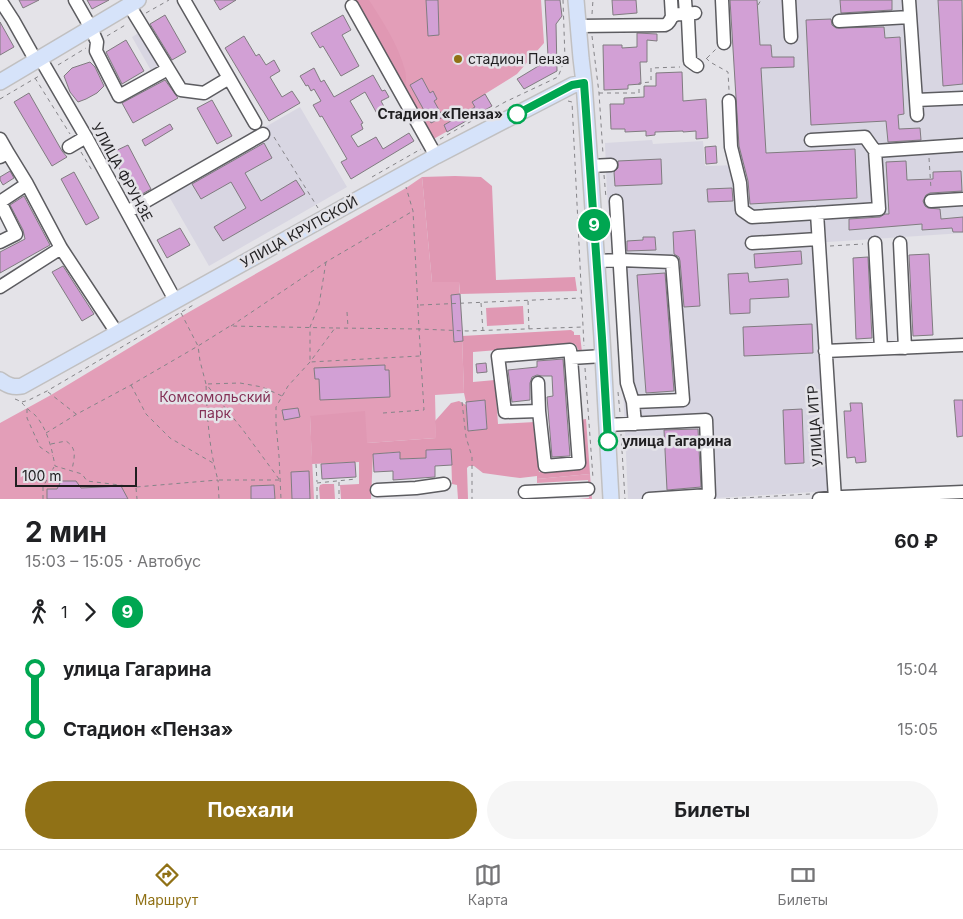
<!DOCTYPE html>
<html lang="ru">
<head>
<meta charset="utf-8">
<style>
	body { margin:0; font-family:Inter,sans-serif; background:#f6f6f6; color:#202124; height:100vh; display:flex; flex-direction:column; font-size:19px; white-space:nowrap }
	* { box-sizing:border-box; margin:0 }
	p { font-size:16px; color:#757577 }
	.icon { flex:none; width:28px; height:28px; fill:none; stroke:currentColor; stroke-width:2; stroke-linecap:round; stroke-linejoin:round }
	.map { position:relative; height:499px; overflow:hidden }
	.details { display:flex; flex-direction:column; background:#fff; flex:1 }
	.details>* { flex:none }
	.badge { padding:0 10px; border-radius:16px; font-size:18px; line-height:32px }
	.scale { position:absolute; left:15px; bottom:12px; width:122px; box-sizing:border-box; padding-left:5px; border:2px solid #201f21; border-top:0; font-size:14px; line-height:18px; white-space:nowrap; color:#201f21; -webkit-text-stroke:4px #e4e3e8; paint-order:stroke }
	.map>.badge { position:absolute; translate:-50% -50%; box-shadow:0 0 0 2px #fff }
	.legs { display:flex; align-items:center; gap:8px; height:55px; padding:0 25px; font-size:16px }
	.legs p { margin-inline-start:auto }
	.summary { display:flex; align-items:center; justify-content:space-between; height:85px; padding:0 25px }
	h1 { font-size:28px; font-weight:700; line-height:38px }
	.action { display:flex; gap:10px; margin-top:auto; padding:10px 25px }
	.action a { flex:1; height:58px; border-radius:30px; background:#907116; color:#fff; font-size:20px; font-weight:700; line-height:58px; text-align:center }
	.action a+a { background:#f6f6f6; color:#202124 }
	ul { padding:0 25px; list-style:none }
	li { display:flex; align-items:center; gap:18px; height:60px; font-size:19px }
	li i { display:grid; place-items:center; width:8px; height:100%; margin:0 6px; background:currentColor }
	li i::after { content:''; width:12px; height:12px; margin:-6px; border:4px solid; border-radius:50%; background:#fff }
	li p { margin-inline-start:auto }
	li:first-child i { background:linear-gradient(#0000 50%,currentColor 0) }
	li:last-child i { background:linear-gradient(currentColor 50%,#0000 0) }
	.tab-bar { display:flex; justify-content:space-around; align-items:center; height:70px; border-top:1px solid #e0e0e0; background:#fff; font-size:14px; color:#757577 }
	.tab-bar a { display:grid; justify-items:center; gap:2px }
	.tab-bar .selected { color:#907116 }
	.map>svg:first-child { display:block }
	.built { fill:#d8d6e2 }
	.green { fill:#e39eb8 }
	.forest { fill:#e098b3 }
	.building { fill:#d2a0d5; stroke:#807c80 }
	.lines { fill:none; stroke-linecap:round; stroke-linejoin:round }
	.minor-casing { stroke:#5c5c60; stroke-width:15 }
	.major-casing { stroke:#c1c0c1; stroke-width:18 }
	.path { stroke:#858488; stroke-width:1; stroke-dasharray:4 4; stroke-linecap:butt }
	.minor { stroke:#fff; stroke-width:12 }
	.major { stroke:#d6e3fa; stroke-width:15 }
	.line-1-casing { stroke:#fff; stroke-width:11 }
	.line-1 { stroke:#00a651; stroke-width:8 }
	.poi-dot { fill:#907116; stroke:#e4e3e8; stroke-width:2 }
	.stop-1-dot { fill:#fff; stroke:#00a651; stroke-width:2.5 }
	.labels { text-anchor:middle; stroke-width:5; stroke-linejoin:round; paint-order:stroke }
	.poi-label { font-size:14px; fill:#201f21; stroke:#e4e3e8; text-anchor:start }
	.stop-label { font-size:14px; font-weight:bold; fill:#201f21; stroke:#e4e3e8; text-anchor:end }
	.street-label { font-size:14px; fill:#201f21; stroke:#e4e3e8 }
	.park-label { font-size:14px; fill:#843056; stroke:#e4e3e8 }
</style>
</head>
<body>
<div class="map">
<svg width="963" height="499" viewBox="0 0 963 499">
	<rect width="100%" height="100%" fill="#e4e3e8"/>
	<path class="built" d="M730 0H963V233L813 243 830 487 828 491 701 499H628L623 386 607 193 605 143 652 140 653 144 703 141 705 166 739 165Z
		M142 31 163 68 153 74 132 37Z
		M300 107 347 187 209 266 163 186Z"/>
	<path class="green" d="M352 0H541L544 43 517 74 485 94 492 106 430 141Z
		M422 177 432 282H459L462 336 464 393 435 395 436 438 367 443 310 416 314 499H0V423L51 395 182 316 406 188Z
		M590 474 592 499H579L589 498 588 480 537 483V479Z"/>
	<path class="forest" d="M356 0H369C383 22 398 44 405 70 407 77 405 85 408 93 414 106 422 118 429 130L428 132 382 50Z
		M455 176 481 177 492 186 496 280 575 277 577 291 460 294 459 282H432L422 177Z
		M523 306 524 324 487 326 486 308Z
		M571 330 574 332V335H580L582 352 579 351 575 344 473 352V382L495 380 498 424 535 422 539 472 581 468 579 420 586 419 590 474 537 479V476L520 478 483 473 474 466H469L467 468 468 499H458L457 485 452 484 451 449 426 450V458L400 459 399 452 373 454 371 499H341L340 485 359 484V462L312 464 310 416 365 411 367 443 436 438 435 421 451 403 459 401 466 405 468 431 487 429 485 401 466 402 464 393 462 336Z
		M323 484H334L335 499H320L319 488 320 485Z"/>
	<path class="building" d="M19 0H39L23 8Z
		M87 0H109L92 9Z
		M214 0H236L220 10Z
		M426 0H438L439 35 428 36Z
		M545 0H560L562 16 556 24 557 71 524 89 517 79 545 62 548 56Z
		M612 0H636L637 13 613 15Z
		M730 0H757L760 45H771L772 57H794V67L761 68 766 153 855 149 857 198 750 204 748 181 739 146Z
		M840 0H892V10L841 13Z
		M938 0H962L963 84 943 86Z
		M165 15 186 52 172 60 150 24Z
		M343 15 351 30 342 35 359 66 341 76 323 46 320 48 311 33Z
		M831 19 832 25 836 28 884 27 885 38 900 37 904 114 898 115 899 129 920 128 921 140 888 142 886 121 811 125 806 20Z
		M0 22 14 47 0 55Z
		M637 33 657 34V41L647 40V62H640L641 84 628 85V89L604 90 603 45H622V48L637 47Z
		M244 36 256 56 259 54 266 65 274 60 280 71 270 77 282 97 292 91 300 103 269 121 225 48Z
		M126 40 144 71 122 84 106 52Z
		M90 62 95 67 104 86 97 93 86 99 78 102 70 92 64 76 72 68Z
		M314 68 321 82 324 80 334 97 373 75 382 91 385 90 389 97 381 101 388 114 380 119 365 92 350 101 363 123 361 124 363 129 351 136 358 147 376 137 383 149 409 133 414 141 351 179 341 162 347 159 322 116 320 117 313 105 321 101 314 89 311 91 308 85 306 86 300 76Z
		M682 72 683 101 706 99 708 138 696 139V131L683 132V131L655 132V135L646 136V131L625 132V129H611L610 104H624V98L644 97V86H656V73Z
		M422 78 430 93 433 91 437 99 434 101 443 117 431 123 410 85Z
		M165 80 178 98 133 123 122 103Z
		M29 93 62 151 67 157 52 166 14 102Z
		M485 94 492 106 447 132 444 125 475 107 472 102Z
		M212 100 232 136 217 144 197 108Z
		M170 124 173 129 145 146 142 140Z
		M264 143 272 158 245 173 261 201 296 180 305 194 223 241 214 227 246 208 231 182 201 199 192 184Z
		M128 145 151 189 135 198 111 153Z
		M716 146 717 163 706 164 705 147Z
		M661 159 662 184 615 186 614 172 618 168V161Z
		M906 161 907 180 933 179V172L961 171 962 191 930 193 926 195 923 201 925 206 928 208 940 209 941 219 963 217V232H953L952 228 922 230V224L849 230V219L880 217 885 214H889L886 162Z
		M10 171 14 178 3 185 0 180V177Z
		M74 172 99 218 86 225 61 179Z
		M732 188 733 201 708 202 707 189Z
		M24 196 50 245 0 273V252L25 239 23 230 10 205Z
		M180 228 190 245 167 258 157 240Z
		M695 230 700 306 684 307 680 261 679 257 674 254 673 232Z
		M643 237H655L656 250 627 251V241L643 240Z
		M801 251 802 264 755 268 754 254Z
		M929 254 933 335 913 336 909 255Z
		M868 257 872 338 856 339 853 258Z
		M63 266 94 314 82 321 52 272Z
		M665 273 674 391 646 393 637 275Z
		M748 273 749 282 788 279 789 297 750 299V313L730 314 728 274Z
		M460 294 463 341 454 342 451 295Z
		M812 324 813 353 744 356 743 327Z
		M563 359 570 456 552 457 547 397 553 396 552 376H542L537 375 532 377 530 383V400L512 402 508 370 537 367V361Z
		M486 363 487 372 477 373 476 364Z
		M385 365V370H389L390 397 320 400 319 379H315L314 368Z
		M485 400 487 429 468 431 466 402Z
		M954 400H963V436L957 437Z
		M850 403H862L866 462 856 463 855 457 847 458 844 411H851Z
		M298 408 300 417 284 420 282 410Z
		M802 409 804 463 785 464 783 410Z
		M698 429 701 487 667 490 664 430Z
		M451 449 452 465 435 466V477L393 480V471L374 472 373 454 400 452V459L426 458V450Z
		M355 462 356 477 322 479 321 464Z
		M309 471 310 499H292L291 472Z
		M61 481H76L81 488 121 486 128 499H47V489H57Z
		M274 485 275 499H251V486Z"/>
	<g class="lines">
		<g class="minor-casing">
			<path id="minor" d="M0 0 13 20 36 61
				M75 0 91 28 97 42 96 51 119 96 168 69
				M184 0 255 123
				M671 0 672 17
				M685 0 686 14 695 13
				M722 0 724 43
				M789 0 791 37
				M909 0 917 115
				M129 5 181 90 204 93 229 78
				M352 6 436 156
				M839 21 910 17
				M578 26 665 25C670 23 669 21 672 17 676 13 681 14 686 14L688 19 690 61 697 66
				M40 58 86 137 175 300
				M916 100 963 98
				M729 101 731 147 740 183 742 210 752 217 817 213 835 499
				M0 139 8 153 0 157
				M811 140 865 137 875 151
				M69 147 86 137
				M8 153 27 184
				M590 166 611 165
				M616 201 627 383 633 402 635 424
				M931 201 963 199
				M0 202 27 184 61 248 117 333
				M0 202 16 234 0 242
				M127 212 263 134
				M817 213 879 209 875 151 963 145
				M752 243 818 239
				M875 243 881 348
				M900 243 905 348
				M597 261 620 260 672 262 683 400 633 402
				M0 287 61 248
				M825 351 963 345
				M538 383 539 411 505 412 498 356 570 350 571 358 603 356
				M539 411 545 466 579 463 571 358
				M607 425 706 420 709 495 649 499
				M377 490 416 488 444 484
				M525 492 588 489
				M819 499 842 497 963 492"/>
		</g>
		<g class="major-casing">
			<path id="major" d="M576 0 581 58 584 83 590 166 602 338 611 499
				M0 82 138 0
				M0 380C7 385 13 388 22 386L436 156 573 85 584 83"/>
		</g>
		<path class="path" d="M758 5 761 0
			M146 13 169 0
			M592 14 593 0
			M107 36 127 24
			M592 36 599 93 603 154
			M706 58 710 62 728 72 729 90
			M707 58 716 49
			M58 65 86 48
			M35 78 70 134
			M599 93H639V83L651 82V68L680 67
			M0 99 39 76
			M568 101 572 102 584 346
			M274 137 318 208
			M440 139 505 102 558 77 565 59 563 0
			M81 152 93 172
			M929 158 931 189
			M604 175 606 198
			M372 177 421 149
			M830 246 863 244
			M326 262 319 305 310 327V362L420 356
			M528 301 529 329
			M481 303 483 331
			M420 305 581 298
			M347 312 348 327
			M181 313 198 346 200 361 206 384 243 430 279 479
			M231 326 326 262 413 211
			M336 328 419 329 413 211 406 187
			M585 368 593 478
			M131 385 146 414 170 438 213 463
			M48 392 76 414
			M618 392 620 413
			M15 399C23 402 22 404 28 409 29 411 32 412 34 414 47 427 52 449 55 466L82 474 87 481 136 487 218 480 219 499
			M22 402 29 400 47 391 195 304
			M462 402 466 437 472 457V499
			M27 409V418L40 447 53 456
			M383 413 424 410 419 329 467 331 583 327
			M46 433 77 414 131 385 198 346 230 326 335 328 310 362 288 386 276 407V424L279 456 281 499
			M621 434 625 499
			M51 444 66 441C78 449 74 458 72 470
			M316 464 317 482
			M279 480H218C209 449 207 416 206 384L240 383 262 387 282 396
			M339 482V499
			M136 488 137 499
			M43 499V487L54 467
			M317 499V483L356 479
			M726 499 810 494"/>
		<use href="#minor" class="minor"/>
		<use href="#major" class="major"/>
	</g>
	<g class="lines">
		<g class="line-1-casing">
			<path id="line-1" d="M517 114 572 85 584 83 602 338 608 441"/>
		</g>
		<use href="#line-1" class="line-1"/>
	</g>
	<circle class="poi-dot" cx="458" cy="59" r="5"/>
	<g class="stop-1-dot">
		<circle cx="517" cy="114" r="9"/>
		<circle cx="608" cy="441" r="9"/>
	</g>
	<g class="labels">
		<g class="poi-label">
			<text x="468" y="64">стадион Пенза</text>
		</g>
		<g class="stop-label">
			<text x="503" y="119">Стадион «Пенза»</text>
			<text x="622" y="446" text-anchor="start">улица Гагарина</text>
		</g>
		<g class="street-label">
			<text transform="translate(122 172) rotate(61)" y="5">УЛИЦА ФРУНЗЕ</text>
			<text transform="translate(299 232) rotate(-29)" y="5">УЛИЦА КРУПСКОЙ</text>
			<text transform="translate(815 426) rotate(-94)" y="5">УЛИЦА ИТР</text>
		</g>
		<g class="park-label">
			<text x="215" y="402">Комсомольский<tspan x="215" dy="16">парк</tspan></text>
		</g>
	</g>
</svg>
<div class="scale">100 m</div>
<b class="badge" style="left:594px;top:225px;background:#00a651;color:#fff">9</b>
</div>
<section class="details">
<div class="summary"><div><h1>2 мин</h1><p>15:03 – 15:05 · Автобус</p></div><b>60 ₽</b></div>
<div class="legs"><svg class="icon" aria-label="walk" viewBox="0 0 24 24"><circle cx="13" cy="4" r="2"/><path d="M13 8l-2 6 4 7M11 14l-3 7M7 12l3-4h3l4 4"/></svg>1<svg class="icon" aria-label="forward" viewBox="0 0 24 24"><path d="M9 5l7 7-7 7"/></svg><b class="badge" style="background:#00a651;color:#fff">9</b></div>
<ul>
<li><i style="color:#00a651"></i><b>улица Гагарина</b><p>15:04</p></li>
<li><i style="color:#00a651"></i><b>Стадион «Пенза»</b><p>15:05</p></li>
</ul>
<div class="action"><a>Поехали</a><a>Билеты</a></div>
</section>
<nav class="tab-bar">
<a class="selected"><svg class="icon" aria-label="directions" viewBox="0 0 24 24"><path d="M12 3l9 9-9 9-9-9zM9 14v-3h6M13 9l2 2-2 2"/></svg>Маршрут</a>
<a><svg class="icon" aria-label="map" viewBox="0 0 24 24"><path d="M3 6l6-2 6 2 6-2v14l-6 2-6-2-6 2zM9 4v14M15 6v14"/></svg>Карта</a>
<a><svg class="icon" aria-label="tickets" viewBox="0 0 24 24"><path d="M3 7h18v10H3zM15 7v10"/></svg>Билеты</a>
</nav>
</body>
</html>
